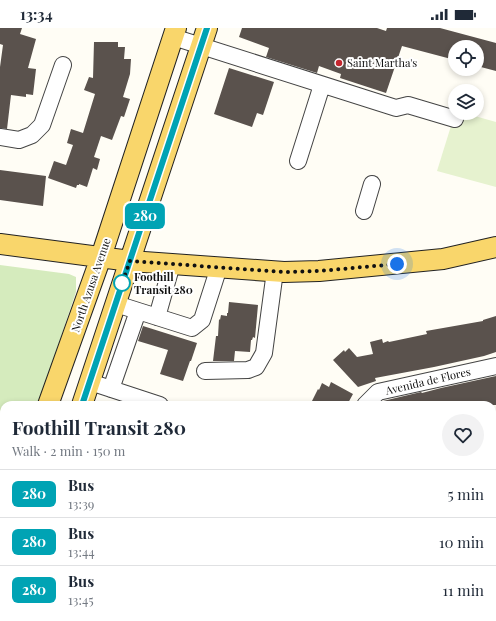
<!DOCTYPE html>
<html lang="en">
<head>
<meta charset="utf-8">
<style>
	body { margin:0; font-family:"Playfair Display",serif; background:#f2f2f3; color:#1f2937; height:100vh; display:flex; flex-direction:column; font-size:15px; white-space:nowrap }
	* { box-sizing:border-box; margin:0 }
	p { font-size:13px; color:#747a83 }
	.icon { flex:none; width:22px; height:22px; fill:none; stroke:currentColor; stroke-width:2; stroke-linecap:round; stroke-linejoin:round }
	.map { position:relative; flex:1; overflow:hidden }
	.panel { position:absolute; left:0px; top:373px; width:496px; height:220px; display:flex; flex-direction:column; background:#fff; border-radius:12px 12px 0 0; box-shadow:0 2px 6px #0003 }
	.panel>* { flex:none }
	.badge { padding:0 8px; border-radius:6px; font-size:14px; line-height:26px }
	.buttons { position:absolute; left:448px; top:12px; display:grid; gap:8px }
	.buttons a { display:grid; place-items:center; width:36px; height:36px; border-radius:50%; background:#fff; box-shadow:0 2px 6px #0003; font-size:20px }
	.you { position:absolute; width:20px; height:20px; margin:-10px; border:3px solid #fff; border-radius:50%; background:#1a73e8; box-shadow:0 0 0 6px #1a73e833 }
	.map>.badge { position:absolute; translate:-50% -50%; box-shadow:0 0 0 2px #fff }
	.round { display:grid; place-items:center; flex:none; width:42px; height:42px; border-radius:21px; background:#f2f2f3 }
	.summary { display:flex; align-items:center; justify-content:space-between; height:68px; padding:0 12px }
	h1 { font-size:19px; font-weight:700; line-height:30px }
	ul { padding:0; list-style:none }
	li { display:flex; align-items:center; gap:12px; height:48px; padding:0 12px; border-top:1px solid #e0e1e3 }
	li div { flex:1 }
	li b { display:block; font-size:15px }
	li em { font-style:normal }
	li .badge { min-width:44px; font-weight:700; text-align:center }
	.status { display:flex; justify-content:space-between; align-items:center; height:28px; padding:0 20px; background:#fff; direction:ltr }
	.status svg { height:11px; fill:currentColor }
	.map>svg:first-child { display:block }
	.green { fill:#d5ebbd }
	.pitch { fill:#e6f2cf }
	.building { fill:#5a524d }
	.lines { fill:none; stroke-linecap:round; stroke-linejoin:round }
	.minor-casing { stroke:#444; stroke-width:18 }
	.major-casing { stroke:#222; stroke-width:22 }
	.minor { stroke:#fff; stroke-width:16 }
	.major { stroke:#f9d66b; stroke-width:20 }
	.line-casing { stroke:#fff; stroke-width:9 }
	.line { stroke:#00a3b4; stroke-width:6 }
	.walk { stroke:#111; stroke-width:4; stroke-dasharray:0 7.2 }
	.poi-dot { fill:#c4262e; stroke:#fff; stroke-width:1.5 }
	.stop-dot { fill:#fff; stroke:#00a3b4; stroke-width:2 }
	.labels { text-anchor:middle; stroke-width:4; stroke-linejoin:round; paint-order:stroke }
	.poi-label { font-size:11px; fill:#111; stroke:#fff; text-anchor:start }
	.stop-label { font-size:11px; font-weight:bold; fill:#111; stroke:#fff; text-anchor:start }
	.street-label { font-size:11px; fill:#111; stroke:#fff }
</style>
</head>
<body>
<div class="status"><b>13:34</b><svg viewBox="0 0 49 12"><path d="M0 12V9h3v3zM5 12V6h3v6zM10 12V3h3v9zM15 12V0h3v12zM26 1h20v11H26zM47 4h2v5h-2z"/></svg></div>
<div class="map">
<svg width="496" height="593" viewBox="0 0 496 593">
	<rect width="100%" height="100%" fill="#fffdf5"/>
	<path class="green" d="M0 237 69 246 76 249V264L38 377H4V478L0 490Z"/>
	<path class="pitch" d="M455 85H464L496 94V159L437 143Z"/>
	<path class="building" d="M0 0H22L20 6 36 11 28 40 36 41 33 67 26 66V69L11 67 7 101 0 100V39L3 17 0 16Z
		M242 0H377L386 3 387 0H440L496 15V43L477 38V19H455V32L402 18 386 65 340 50 341 46 319 38 317 45 266 29 269 20 239 9Z
		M94 14H118V19H125L124 31H131L130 46 123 69 130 71 124 89 121 88 112 112 101 108 94 129 100 131 97 142 93 140 87 159 79 156V157H77L76 160 48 150 54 133 66 137 73 117 67 115 71 101 83 105 95 66 84 62 89 49 93 50Z
		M229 40 274 54 263 87 257 85 252 99 214 86Z
		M0 142 46 148 43 178 0 172Z
		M229 274 258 277 255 310 253 309 252 312H251L250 324 235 323 234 333H213L216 308H218L219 291 220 292 221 287 227 288V285H228Z
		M496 288V324L484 328 434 339 375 350 376 353 358 359 333 332 344 322 345 324 349 320 357 329 373 326 370 314 382 311 383 315 388 313 389 314 427 306 426 303 483 293V292Z
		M143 298 197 315 191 333H190L183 353 160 346 168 322 138 313Z
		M496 348V377H382L381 374 383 373 421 364 422 365 441 360Z
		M331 354 353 366 347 377H310L318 361 319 362 322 355 329 359Z"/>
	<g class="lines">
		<g class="minor-casing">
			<path id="minor" d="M173 9 396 80 408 77 455 91
				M0 109 19 112 32 107 42 97 63 37
				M298 133 322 57
				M364 183 372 156
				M116 276 192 300 202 292 219 239
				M157 289 172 236
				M205 343 248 342 256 339 264 325 275 243
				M90 354 160 377
				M111 361 138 283
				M365 377 378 364 496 338
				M492 474 496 473
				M175 593 180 589
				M341 593 345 589
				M479 593 483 589"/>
		</g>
		<g class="major-casing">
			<path id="major" d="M0 216 130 233 284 244 319 243 443 231 496 219
				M48 377 101 229 176 0
				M82 377 207 0
				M0 513 4 502
				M11 593 12 589"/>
		</g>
		<use href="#minor" class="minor"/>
		<use href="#major" class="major"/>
	</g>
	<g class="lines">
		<g class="line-casing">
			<path id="line" d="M82 377 207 0"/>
		</g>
		<use href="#line" class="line"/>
		<path class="walk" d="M122 255 120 261 130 233 284 244 319 243 397 236"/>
	</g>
	<circle class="poi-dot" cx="339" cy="35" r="4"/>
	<circle class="stop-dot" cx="122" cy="255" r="8"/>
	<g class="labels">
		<g class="poi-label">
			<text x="347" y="39">Saint Martha's</text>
		</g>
		<g class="stop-label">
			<text x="134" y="253">Foothill<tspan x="134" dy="13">Transit 280</tspan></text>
		</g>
		<g class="street-label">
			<text transform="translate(91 257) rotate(-71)" y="4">North Azusa Avenue</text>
			<text transform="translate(428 353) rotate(-13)" y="4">Avenida de Flores</text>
		</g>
	</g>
</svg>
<div class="buttons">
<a><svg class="icon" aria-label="locate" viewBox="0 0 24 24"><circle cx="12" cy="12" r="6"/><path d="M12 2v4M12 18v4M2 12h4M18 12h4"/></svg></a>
<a><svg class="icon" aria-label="layers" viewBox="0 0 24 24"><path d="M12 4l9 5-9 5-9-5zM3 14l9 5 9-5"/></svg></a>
</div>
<div class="you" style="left:397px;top:236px"></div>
<b class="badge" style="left:145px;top:188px;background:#00a3b4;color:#fff">280</b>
<section class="panel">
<div class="summary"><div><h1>Foothill Transit 280</h1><p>Walk · 2 min · 150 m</p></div><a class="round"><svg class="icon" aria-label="heart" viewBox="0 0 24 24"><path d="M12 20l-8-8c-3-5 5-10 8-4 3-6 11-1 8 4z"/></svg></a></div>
<ul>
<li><span class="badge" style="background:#00a3b4;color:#fff">280</span><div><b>Bus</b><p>13:39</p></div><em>5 min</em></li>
<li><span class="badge" style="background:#00a3b4;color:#fff">280</span><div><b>Bus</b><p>13:44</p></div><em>10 min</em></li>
<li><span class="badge" style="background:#00a3b4;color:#fff">280</span><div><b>Bus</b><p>13:45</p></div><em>11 min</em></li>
</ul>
</section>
</div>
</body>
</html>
